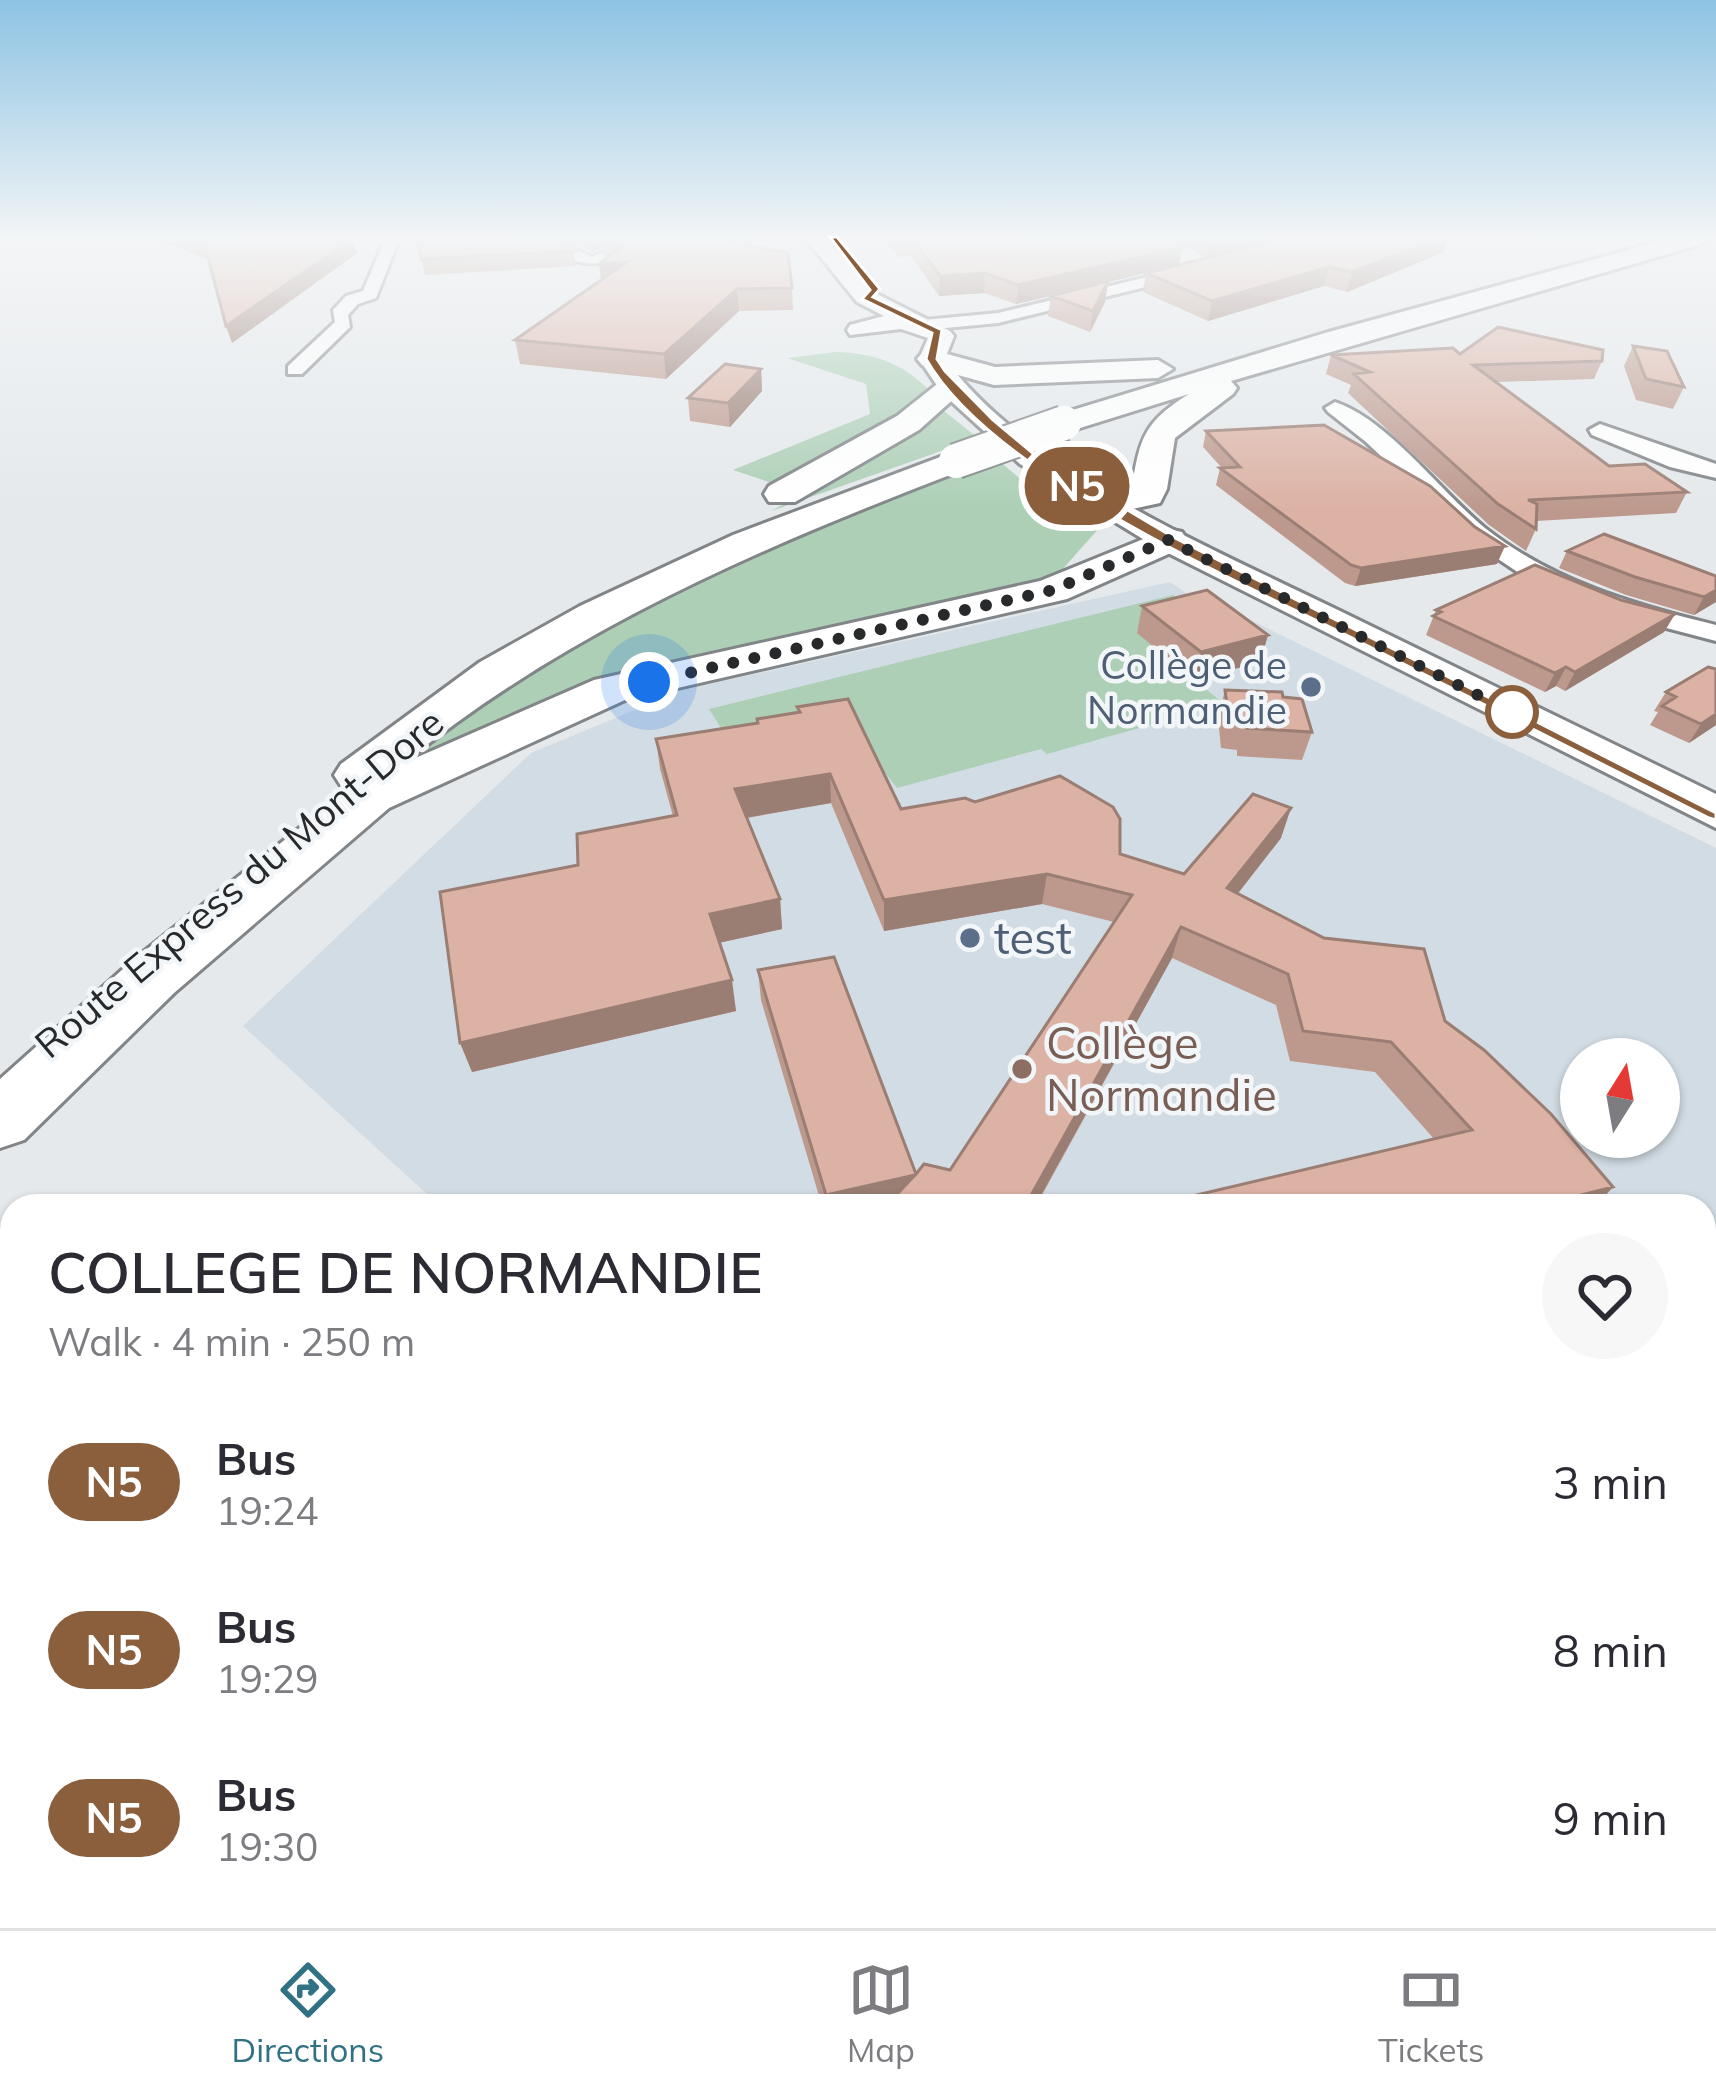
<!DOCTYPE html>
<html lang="en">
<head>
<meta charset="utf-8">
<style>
	body { margin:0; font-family:Mulish,sans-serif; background:#f7f7f7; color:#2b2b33; height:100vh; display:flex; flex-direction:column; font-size:45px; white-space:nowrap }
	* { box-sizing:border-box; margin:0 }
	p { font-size:39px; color:#7c7c81 }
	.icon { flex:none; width:66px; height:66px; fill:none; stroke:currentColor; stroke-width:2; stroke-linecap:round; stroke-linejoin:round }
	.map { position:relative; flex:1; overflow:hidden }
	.details { position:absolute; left:0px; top:1194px; width:1716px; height:735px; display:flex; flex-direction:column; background:#fff; border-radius:36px 36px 0 0; box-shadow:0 3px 9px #0004 }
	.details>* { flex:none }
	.badge { padding:0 24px; border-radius:39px; font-size:42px; line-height:78px }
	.needle { width:78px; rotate:11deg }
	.buttons { position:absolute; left:1560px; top:1038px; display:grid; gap:24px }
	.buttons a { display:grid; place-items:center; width:120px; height:120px; border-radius:50%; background:#fff; box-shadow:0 3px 9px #0004; font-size:60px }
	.you { position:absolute; width:60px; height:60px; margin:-30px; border:9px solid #fff; border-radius:50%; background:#1a73e8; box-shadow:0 0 0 18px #1a73e833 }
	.map>.badge { position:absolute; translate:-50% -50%; box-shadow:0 0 0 6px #fff }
	.round { display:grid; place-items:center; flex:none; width:126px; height:126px; border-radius:63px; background:#f7f7f7 }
	.summary { display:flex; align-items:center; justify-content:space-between; height:204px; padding:0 48px }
	h1 { font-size:57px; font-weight:600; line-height:90px }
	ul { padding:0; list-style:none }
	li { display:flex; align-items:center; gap:36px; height:168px; padding:0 48px }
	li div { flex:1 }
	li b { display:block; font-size:45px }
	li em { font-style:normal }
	li .badge { min-width:132px; font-weight:700; text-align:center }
	.tabs { display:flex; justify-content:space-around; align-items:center; height:168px; border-top:3px solid #e1e1e2; background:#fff; font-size:33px; color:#7c7c81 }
	.tabs a { display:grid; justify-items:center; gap:6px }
	.tabs .current { color:#307284 }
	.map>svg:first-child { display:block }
	.built { fill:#d2dce4; fill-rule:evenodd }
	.green { fill:#accfb6 }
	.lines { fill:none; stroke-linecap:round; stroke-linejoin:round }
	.street-casing { stroke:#818588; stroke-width:6 }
	.secondary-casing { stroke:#818588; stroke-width:6 }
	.primary-casing { stroke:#818588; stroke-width:6 }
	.street { fill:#fff; fill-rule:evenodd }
	.secondary { fill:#fff; fill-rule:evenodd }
	.primary { fill:#fff; fill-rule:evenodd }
	.primary-bridge-casing { stroke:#818588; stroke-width:38; stroke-linecap:butt }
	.primary-bridge { stroke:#fff; stroke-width:34 }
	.wall { fill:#bd998d }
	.shaded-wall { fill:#9a7d73 }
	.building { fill:#dcb2a4; stroke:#9a7d73; stroke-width:3 }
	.line { fill:#8b5e3c; stroke:#fff; stroke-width:3 }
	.walk { stroke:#27292a; stroke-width:12; stroke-dasharray:0 21.6 }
	.service-dot { fill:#5c6f8a; stroke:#f2f6f9; stroke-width:4.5 }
	.stop-dot { fill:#fff; stroke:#8b5e3c; stroke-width:6 }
	.education-dot { fill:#8d6e63; stroke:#f2f6f9; stroke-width:4.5 }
	.labels { text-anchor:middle; stroke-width:9; stroke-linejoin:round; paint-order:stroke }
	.far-service-label { font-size:39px; fill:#4e5e75; stroke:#f2f6f9; text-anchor:end }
	.far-street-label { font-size:39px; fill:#27292a; stroke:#f2f6f9 }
	.service-label { font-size:45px; fill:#4e5e75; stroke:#f2f6f9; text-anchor:start }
	.education-label { font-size:45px; fill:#785e54; stroke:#f2f6f9; text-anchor:start }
</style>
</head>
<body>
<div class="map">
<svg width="1716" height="1928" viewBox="0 0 1716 1928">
	<rect width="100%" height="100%" fill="#e5e9ec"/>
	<path class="built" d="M1170 582 1208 608 1234 612 1716 848V1928H1551L1534 1917H1704V1206H440L243 1026 531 753 683 690ZM1581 1059H1659V1137H1581Z"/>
	<path class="green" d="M836 352C873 353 900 362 927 388L911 411 781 486 733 470 870 414 866 384 787 358Z
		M944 411 978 438 771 511 834 478 933 413Z
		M998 460 1051 505 1100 527 1061 571 1013 594 837 629 380 774C423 742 466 703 513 675 665 585 830 515 998 460Z
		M1173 595 1201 617 1138 633 1224 704 1047 754 1041 749 897 788 838 711 728 739 709 709Z"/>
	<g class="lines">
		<g class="street-casing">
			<path id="street" d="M385 239H399L376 298 358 304 348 315 350 327 302 374H288V366L335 322 333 310 346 296 363 291Z
				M536 239H553L592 257 631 239H648C612 272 572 271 536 239Z
				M1193 266 1199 268V274L998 323 924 330 915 325 924 320 998 313Z
				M1335 402C1387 419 1441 492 1485 528 1552 581 1634 605 1716 625V641L1613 614 1525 577 1471 541 1366 442 1328 412 1325 408Z
				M1600 424 1716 464V478L1670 467 1592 435 1589 430Z"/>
		</g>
		<g class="secondary-casing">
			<path id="secondary" d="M806 239H827L873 292 950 331 954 336 945 359C1029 473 1214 549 1340 611 1465 672 1591 733 1716 794V828L1156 547 1020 464 942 393 919 359 928 338 901 329 850 335 847 330 850 325 884 316 857 302Z"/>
		</g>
		<g class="primary-casing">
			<path id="primary" d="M1668 239H1705L1702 244 1231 381 1237 388 1233 394 1175 438 1167 489 1160 503 1109 514 1096 511 1091 503 1096 495 1132 487C1140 438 1144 422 1189 394L1064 433 1048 423 1053 416 1325 333Z
				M932 350 995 367 1158 360 1173 369 1158 378 994 385 922 365 917 359 922 353Z
				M952 378 967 387 919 430 795 502H769L764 494 769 486 897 416 941 381Z
				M956 451 968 454 973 461 968 468C767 545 572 627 404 763L594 680 1040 581 1168 529 1182 532 1187 540 1182 548 1067 599 625 700 389 808 174 993 24 1140 0 1148V1079L132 961 350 788 341 786 334 775 341 764 480 662 580 606 733 535Z"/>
		</g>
		<use href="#street" class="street"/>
		<use href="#secondary" class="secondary"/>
		<use href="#primary" class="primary"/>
		<g class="primary-bridge-casing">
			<path id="primary-bridge" d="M956 461 1064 423"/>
		</g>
		<use href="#primary-bridge" class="primary-bridge"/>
	</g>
	<path class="wall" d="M155 239H353L357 253 232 343 209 260Z
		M417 239 574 251 576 266 425 275Z
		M564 239H719L792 288 793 310 739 311 666 379 520 364 515 340 601 280 599 264 604 259 603 247 592 252Z
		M884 239H1172L1179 264 1205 258 1176 239H1448L1444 252 1347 292 1324 286 1208 321 1143 292 1146 273 1108 282 1105 302 1090 332 1048 316 1051 296 1016 304 984 293 939 296 911 256 899 257Z
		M1633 346 1684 387 1673 409 1636 400 1624 366Z
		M1331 355 1602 361 1594 379 1497 382 1609 466 1687 492 1676 513 1536 521V529L1526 551 1489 525 1348 393 1351 385 1326 374Z
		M761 369 762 391 730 427 690 421 688 398Z
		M1206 431 1497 564 1355 586 1345 583 1216 485 1220 468H1222L1203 447Z
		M1567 551 1716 576V602L1694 615 1626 595 1559 568Z
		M1621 600 1675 614 1664 632 1565 691 1556 686 1545 692 1426 635 1436 610Z
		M1142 606 1268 635 1260 662 1194 680 1137 633Z
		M1708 667 1716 725 1689 743 1650 725 1658 712 1654 711 1666 692Z
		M1225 690 1283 697 1312 732 1302 760 1237 756V750L1221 748 1218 718Z
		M797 707 901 809 1120 854 1184 874 1281 838 1238 893 1445 1021 1551 1114 1434 1139 1375 1072 1290 1061 1276 1005 1172 958 1036 1206H822L761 1000 758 970 916 1174 950 1170 1114 922 1042 904 884 931 831 803 747 818 780 899 782 929 719 943 736 1011 472 1072 578 865 673 816 660 769 656 739 757 723V719L798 712Z
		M1704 1396 1716 1408 1715 1593 1704 1577Z
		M12 1411V1500H0V1433Z"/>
	<path class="shaded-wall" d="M353 239 357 253 232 343 226 326Z
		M590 239H620L592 252Z
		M1213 239H1284L1206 258 1209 240Z
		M1437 239H1448L1444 252 1347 292 1352 272Z
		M1183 247 1179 265 1108 282 1105 302 1090 332 1093 311 1108 282 1016 304 1018 285Z
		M627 262 602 285 599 264Z
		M1329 267 1324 286 1208 321 1212 301Z
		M985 273 984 293 939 296 940 276Z
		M737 289 739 311 666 379 664 354Z
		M761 369 762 391 730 427 728 403Z
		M1505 546 1497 564 1355 586 1361 568Z
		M1716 590V602L1694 615 1704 597Z
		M1675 614 1664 632 1565 691 1575 672Z
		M1268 635 1260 662 1194 680 1201 652Z
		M1566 667 1556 686 1545 692 1555 673Z
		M1716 714V725L1689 743 1701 724Z
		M830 774 831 803 738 819 735 789Z
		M1291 808 1281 838 1218 919 1227 888Z
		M1047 874 1042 904 884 931V900Z
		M780 899 782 929 713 944 710 914Z
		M1181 927 1172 958 1035 1206 1029 1199Z
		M732 980 736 1011 472 1072 460 1043Z
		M915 1175 902 1206H826V1195Z
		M1613 1187 1596 1206H1538Z
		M12 1875V1917H34L28 1928H0V1897Z
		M319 1917H348L342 1928H312Z
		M628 1917H637L639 1928H629Z"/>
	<path class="building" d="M186 239H352L226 326 205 246Z
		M417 239H552L574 251 421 259Z
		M616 239H719L788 253 792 288 737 289 664 354 515 340 627 262 599 264 622 246H602Z
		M913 239H1171L1183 247 1018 285 985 273 940 276Z
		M1280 239H1437L1352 272 1329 267 1212 301 1146 273Z
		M1108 281 1093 311 1051 296Z
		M1498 327 1603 350 1602 361 1473 365 1609 466 1645 464 1687 492 1528 500 1537 504 1536 529 1498 504 1354 374 1370 372 1331 355 1453 348 1460 354Z
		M1633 346 1667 351 1684 387 1646 379Z
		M725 364 761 369 728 403 688 398Z
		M1324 425 1430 486 1475 527 1505 546 1361 568 1351 565 1220 468 1240 467 1206 431Z
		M1604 534 1716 576V590L1704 597 1635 577 1567 551Z
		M1535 565 1621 600 1675 614 1575 672 1566 667 1555 673 1433 616 1441 612 1436 610Z
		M1207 590 1268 635 1201 652 1142 606Z
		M1708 667 1716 669V714L1701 724 1662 706 1676 697 1666 692Z
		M1225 690 1282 692 1283 697 1302 699 1312 732 1246 728 1245 721 1229 720Z
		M848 699 901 809 965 798 975 802 1060 776 1113 807 1120 819V854L1184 874 1253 794 1291 808 1227 888 1324 938 1424 949 1445 1021 1484 1050 1551 1114 1613 1187 1538 1206H1150L1472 1130 1391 1042 1303 1031 1288 974 1181 927 1029 1199 1036 1206H886L915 1175 826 1195 758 970 834 957 916 1174 924 1164 950 1170 1132 895 1047 874 884 900 830 774 735 789 780 899 710 914 732 980 460 1043 440 892 578 865 577 834 677 815 656 739 758 723 757 719 800 712 797 707Z
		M1704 1396 1716 1408V1530L1704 1534Z
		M12 1411V1493H0V1433Z
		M0 1714 12 1717V1875L0 1897Z
		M120 1917H319L312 1928H113Z
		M403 1917H628L629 1928H403Z"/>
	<linearGradient id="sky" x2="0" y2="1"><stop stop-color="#8dc3e3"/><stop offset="0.47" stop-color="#f3f5f6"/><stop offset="1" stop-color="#f3f5f6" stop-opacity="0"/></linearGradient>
	<rect width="1716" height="509" fill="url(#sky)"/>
	<path class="line" d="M830 237H837L880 289 873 297 942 330 937 359 945 371 993 420 1035 455 1173 537 1716 813V820L1709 818C1592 759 1475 700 1358 641 1238 581 992 475 926 359L932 333 862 299 870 290Z"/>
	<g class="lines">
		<path class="walk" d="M649 682 1053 590 1168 540 1512 712"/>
	</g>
	<g class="service-dot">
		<circle cx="1311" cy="687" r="12"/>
		<circle cx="970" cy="938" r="12"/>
	</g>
	<circle class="stop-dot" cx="1512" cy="712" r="24"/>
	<circle class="education-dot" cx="1022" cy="1069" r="12"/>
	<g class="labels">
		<g class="far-service-label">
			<text x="1287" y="679">Collège de<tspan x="1287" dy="45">Normandie</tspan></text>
		</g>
		<g class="far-street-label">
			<text transform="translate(239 883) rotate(-40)" y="14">Route Express du Mont-Dore</text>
		</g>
		<g class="service-label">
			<text x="994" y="954">test</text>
		</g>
		<g class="education-label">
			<text x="1046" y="1059">Collège<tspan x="1046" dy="52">Normandie</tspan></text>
		</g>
	</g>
</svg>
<div class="buttons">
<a><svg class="needle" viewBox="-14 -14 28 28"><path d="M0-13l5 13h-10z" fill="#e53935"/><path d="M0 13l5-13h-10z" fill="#7c7c81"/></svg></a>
</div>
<div class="you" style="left:649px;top:682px"></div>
<b class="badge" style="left:1077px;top:486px;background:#8b5e3c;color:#fff">N5</b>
<section class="details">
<div class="summary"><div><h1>COLLEGE DE NORMANDIE</h1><p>Walk · 4 min · 250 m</p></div><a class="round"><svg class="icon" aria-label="heart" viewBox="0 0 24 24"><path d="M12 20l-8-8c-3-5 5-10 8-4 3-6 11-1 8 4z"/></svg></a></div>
<ul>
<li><span class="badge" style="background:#8b5e3c;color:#fff">N5</span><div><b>Bus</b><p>19:24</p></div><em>3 min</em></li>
<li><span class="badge" style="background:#8b5e3c;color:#fff">N5</span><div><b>Bus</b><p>19:29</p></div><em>8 min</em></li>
<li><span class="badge" style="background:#8b5e3c;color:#fff">N5</span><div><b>Bus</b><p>19:30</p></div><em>9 min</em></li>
</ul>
</section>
</div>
<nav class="tabs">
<a class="current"><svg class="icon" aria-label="directions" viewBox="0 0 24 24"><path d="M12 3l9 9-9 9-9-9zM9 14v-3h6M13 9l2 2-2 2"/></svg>Directions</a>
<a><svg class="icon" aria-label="map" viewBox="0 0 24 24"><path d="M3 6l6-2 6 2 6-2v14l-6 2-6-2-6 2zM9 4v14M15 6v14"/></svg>Map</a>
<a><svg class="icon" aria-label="tickets" viewBox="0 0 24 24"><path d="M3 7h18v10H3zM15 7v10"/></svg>Tickets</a>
</nav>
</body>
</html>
